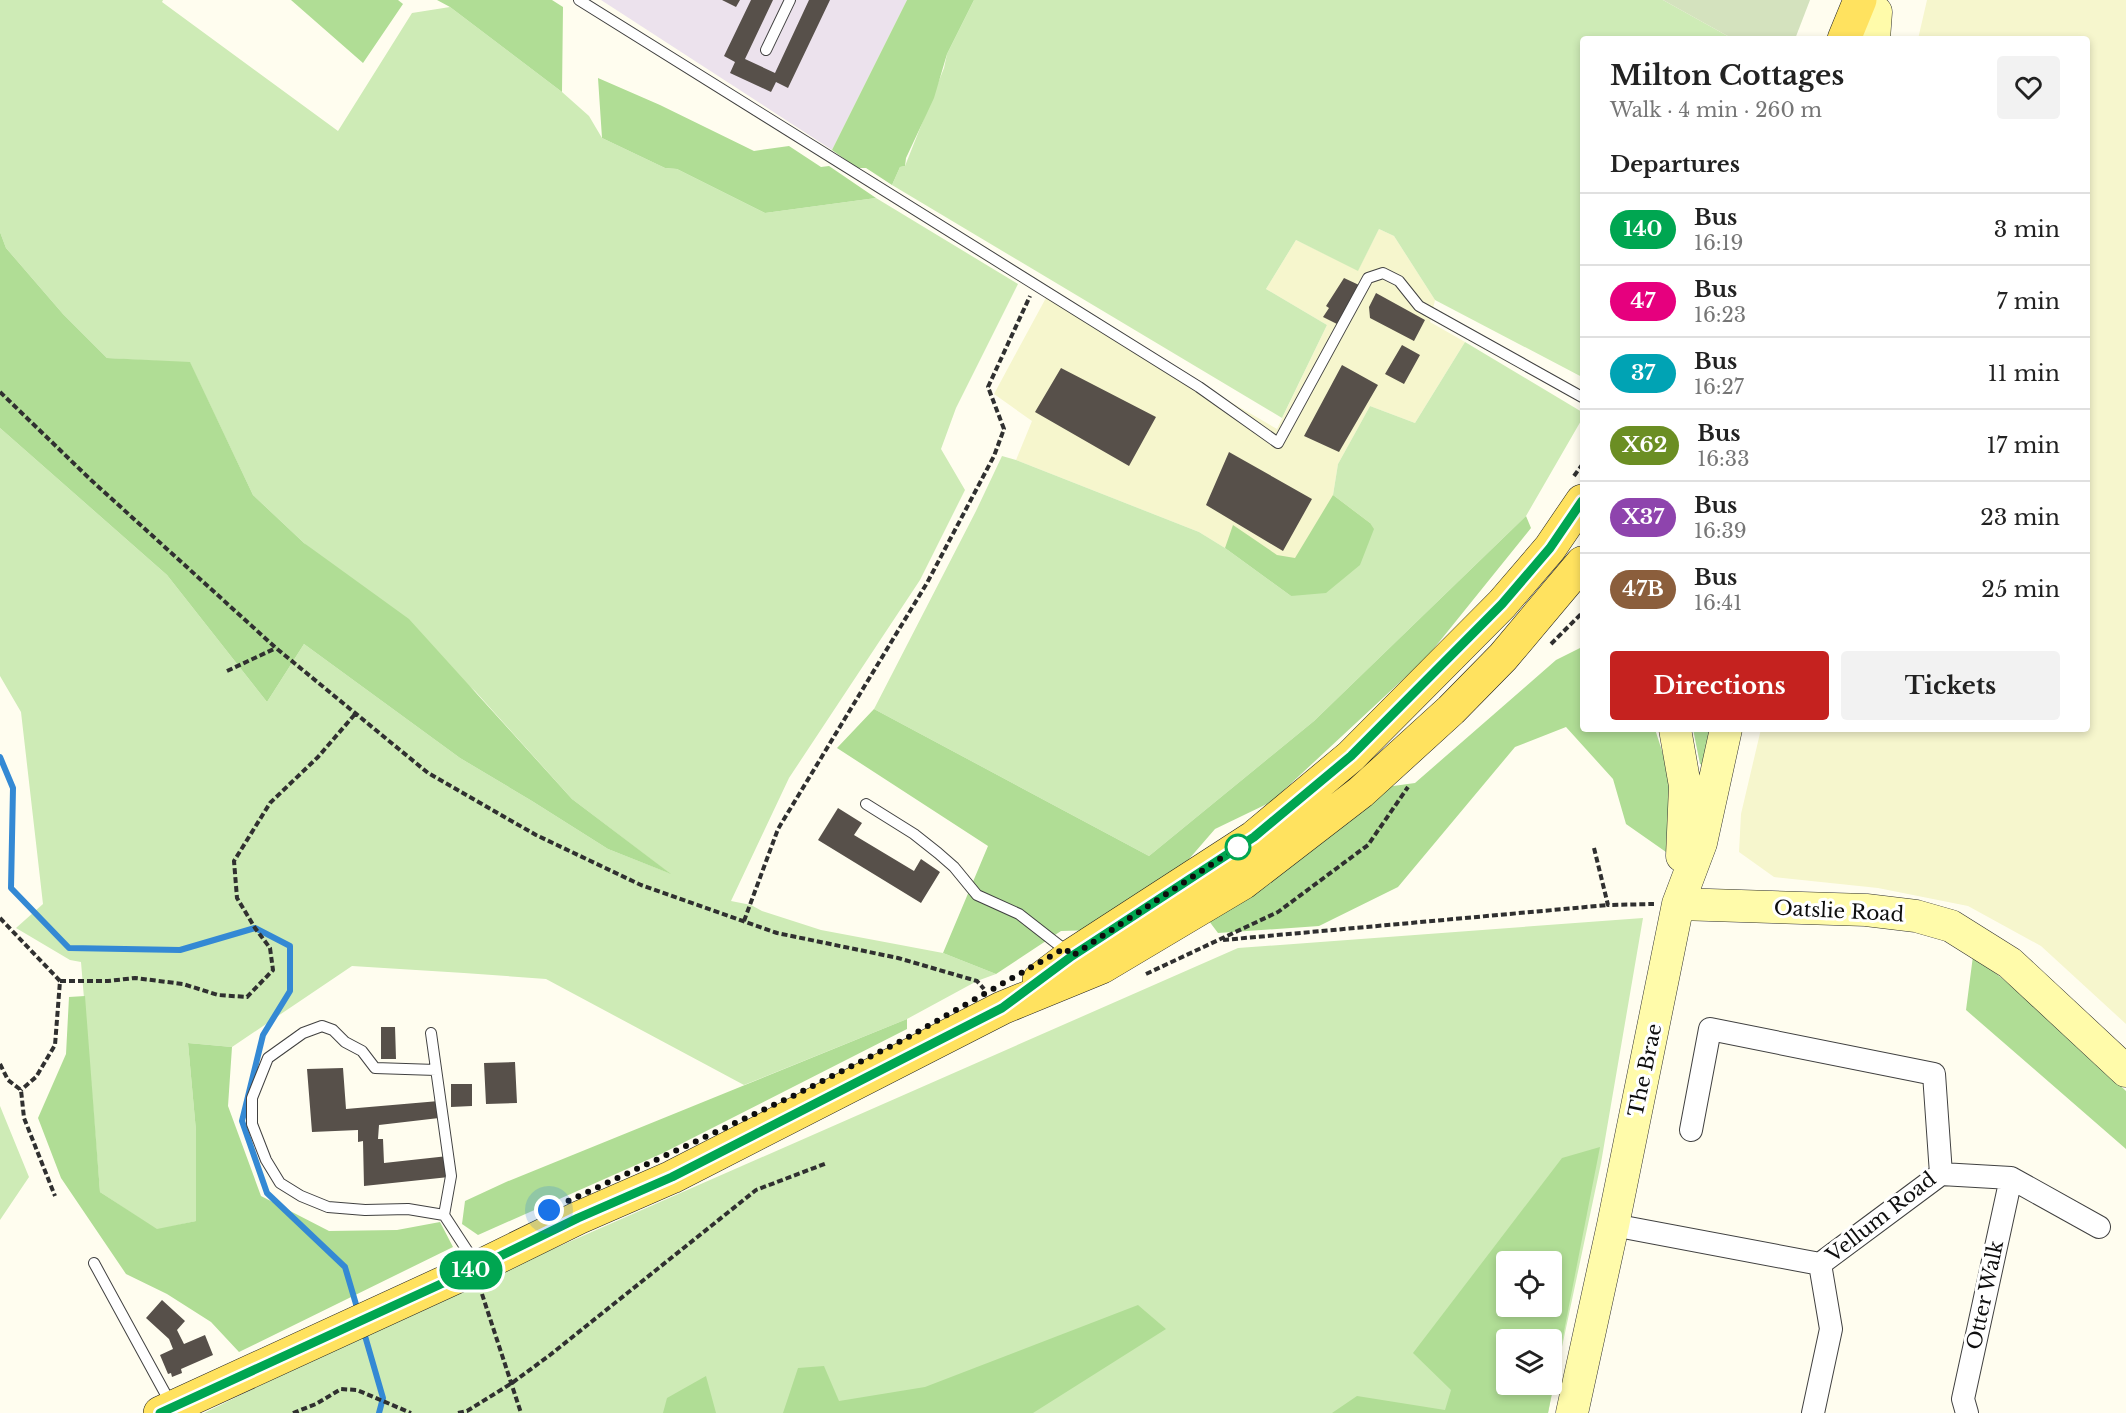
<!DOCTYPE html>
<html lang="en">
<head>
<meta charset="utf-8">
<style>
	body { margin:0; font-family:"Libre Baskerville",serif; background:#f2f2f2; color:#222; height:100vh; display:flex; flex-direction:column; font-size:22px; white-space:nowrap }
	* { box-sizing:border-box; margin:0 }
	p { font-size:20px; color:#767676 }
	.icon { flex:none; width:33px; height:33px; fill:none; stroke:currentColor; stroke-width:2; stroke-linecap:round; stroke-linejoin:round }
	.map { position:relative; flex:1; overflow:hidden }
	.details { position:absolute; left:1580px; top:36px; width:510px; height:696px; display:flex; flex-direction:column; background:#fff; border-radius:6px; box-shadow:0 3px 9px #0003 }
	.details>* { flex:none }
	.badge { padding:0 12px; border-radius:20px; font-size:21px; line-height:39px }
	.tools { position:absolute; left:1496px; top:1251px; display:grid; gap:12px }
	.tools a { display:grid; place-items:center; width:66px; height:66px; border-radius:6px; background:#fff; box-shadow:0 3px 9px #0003; font-size:30px }
	.you { position:absolute; width:30px; height:30px; margin:-15px; border:4px solid #fff; border-radius:50%; background:#1a73e8; box-shadow:0 0 0 9px #1a73e833 }
	.map>.badge { position:absolute; translate:-50% -50%; box-shadow:0 0 0 3px #fff }
	h2 { padding:0 30px; font-size:22px; line-height:54px }
	.round { display:grid; place-items:center; flex:none; width:63px; height:63px; border-radius:6px; background:#f2f2f2 }
	.head { display:flex; align-items:center; justify-content:space-between; height:102px; padding:0 30px }
	h1 { font-size:28px; font-weight:800; line-height:45px }
	.cta { display:flex; gap:12px; margin-top:auto; padding:12px 30px }
	.cta a { flex:1; height:69px; border-radius:6px; background:#c5221f; color:#fff; font-size:24px; font-weight:800; line-height:69px; text-align:center }
	.cta a+a { background:#f2f2f2; color:#222 }
	ul { padding:0; list-style:none }
	li { display:flex; align-items:center; gap:18px; height:72px; padding:0 30px; border-top:2px solid #e0e0e0 }
	li div { flex:1 }
	li b { display:block; font-size:22px }
	li em { font-style:normal }
	li .badge { min-width:66px; font-weight:700; text-align:center }
	.map>svg:first-child { display:block }
	.industrial { fill:#ece2ed }
	.farmland { fill:#f6f6cd }
	.green { fill:#ceebb6; fill-rule:evenodd }
	.forest { fill:#b0dd95; fill-rule:evenodd }
	.cemetery { fill:#d4e2be }
	.lines { fill:none; stroke-linecap:round; stroke-linejoin:round }
	.stream { stroke:#3489d4; stroke-width:6 }
	.building { fill:#57504a }
	.lane-casing { stroke:#414141; stroke-width:12 }
	.street-casing { stroke:#414141; stroke-width:24 }
	.secondary-casing { stroke:#303030; stroke-width:33 }
	.primary-casing { stroke:#1f1f1f; stroke-width:34 }
	.path { stroke:#303030; stroke-width:4; stroke-dasharray:6 3; stroke-linecap:butt }
	.lane { stroke:#fff; stroke-width:10 }
	.street { stroke:#fff; stroke-width:22 }
	.secondary { stroke:#fffbaa; stroke-width:32 }
	.primary { stroke:#ffe25f; stroke-width:33 }
	.line-casing { stroke:#fff; stroke-width:14 }
	.line { stroke:#00a651; stroke-width:9 }
	.walk { stroke:#0e0e0e; stroke-width:6; stroke-dasharray:0 10.8 }
	.stop-dot { fill:#fff; stroke:#00a651; stroke-width:3 }
	.labels { text-anchor:middle; stroke-width:6; stroke-linejoin:round; paint-order:stroke }
	.street-label { font-size:20px; fill:#0e0e0e; stroke:#fff }
</style>
</head>
<body>
<div class="map">
<svg width="2126" height="1413" viewBox="0 0 2126 1413">
	<rect width="100%" height="100%" fill="#fffdef"/>
	<path class="industrial" d="M601 0H907L832 150Z"/>
	<path class="farmland" d="M1927 0H2126V1024L2041 946 1968 906 1878 888 1774 877 1739 852 1741 814 1761 729H2086V39H1918Z
		M1379 229 1394 236 1435 300 1430 322 1465 342 1415 423 1370 406 1338 464 1333 495 1370 523 1326 593 1225 548 1199 532 1016 460 1032 421 994 394 1047 296 1277 429 1327 325 1266 289 1296 240 1358 270Z"/>
	<path class="green" d="M0 0H163L162 2 338 131 412 13 450 7 562 92 589 116 602 138 665 168 677 169 765 213 876 198 1018 284 956 408 941 449 965 490 920 580 789 778 731 901 751 905 762 911 821 930 943 953 996 974 977 981 907 1019 744 1085 546 979 464 973 352 966 232 1047 188 1043 196 1131V1221L157 1230 100 1192 81 962 70 960 16 928 43 904 21 712 0 676V428L167 575 267 702 304 644 460 758 532 801 608 849 669 873 572 799 475 691 304 543 253 495 190 363 107 358 63 314 6 248 0 232Z
		M974 0H1663L1733 39H1582V377L1435 300 1394 236 1379 229 1358 271 1296 240 1266 289 1327 325 1282 418 892 185 900 167 905 166 944 68 947 54Z
		M1465 342 1582 412V419L1526 516 1314 721 1149 856 874 709 976 511 1002 456 1016 460 1199 532 1225 548 1291 596 1370 523 1333 495 1338 464 1370 406 1415 423Z
		M1643 918 1601 1163 1548 1413H204L351 1341 478 1282 1238 948ZM1506 1262H1551V1306H1506ZM1506 1340H1551V1384H1506Z
		M0 1106 29 1177 0 1220Z"/>
	<path class="forest" d="M291 0H398L403 4 363 63Z
		M437 0H552L563 7 562 92 450 7Z
		M907 0H974L947 54 934 98 906 158 905 166 900 167 892 185 866 168H857L832 150Z
		M598 78 660 105 754 151 789 146 821 167 829 166 876 198 765 213 677 169 665 168 602 138Z
		M0 232 6 248 63 314 107 358 190 362 253 495 304 543 409 619 572 799 671 874 608 849 532 801 460 758 304 644 267 702 167 575 0 428Z
		M1333 495 1370 523 1374 529 1360 565 1326 593 1291 596 1225 548 1233 525 1277 555 1295 558Z
		M1526 516 1531 528 1427 657 1271 802 1215 829 1176 874 1094 930 1061 931 996 974 943 953 988 846 837 748 874 709 1149 856 1314 721Z
		M1582 647V729H1655L1670 776 1666 852 1626 824 1613 779 1566 727 1515 747 1398 887 1319 926 1218 933 1209 921 1386 787 1415 783 1556 660Z
		M1693 729H1718L1710 767 1700 764Z
		M1973 956 2029 999 2126 1091V1149L1966 1010Z
		M85 996 100 1192 157 1229 196 1221V1131L188 1043 232 1047 228 1106 261 1196 329 1231 397 1230 440 1222 453 1247 239 1352 211 1322 167 1294 126 1274 61 1178 38 1118 66 1054 69 997Z
		M907 1019V1029L663 1153 478 1235 462 1224 465 1201 506 1182Z
		M1600 1147 1548 1413H1332L1357 1396 1445 1410 1451 1390 1413 1353 1562 1158ZM1506 1262H1551V1306H1506ZM1506 1340H1551V1384H1506Z
		M1138 1305 1166 1329 1033 1413H783L798 1368 824 1366 839 1401 925 1387Z
		M706 1376 716 1413H663L667 1398Z"/>
	<path class="cemetery" d="M1663 0H1810L1795 39H1733Z"/>
	<g class="lines">
		<path class="stream" d="M0 757 13 788 11 888 69 948 180 950 255 928 290 946V991L263 1035 242 1121 267 1193 345 1267 358 1311
			M363 1329 383 1398 379 1413"/>
	</g>
	<path class="building" d="M722 0H740L736 7Z
		M751 0H773L745 59 775 73 809 0H830L788 88 776 82 771 92 730 73 735 62 724 56Z
		M1344 278 1359 285 1347 306 1351 308 1339 325 1323 317 1329 308 1326 306Z
		M1376 293 1425 320 1414 341 1370 318 1369 307Z
		M1402 345 1420 355 1404 384 1385 374Z
		M1342 365 1378 385 1339 452 1304 436Z
		M1061 368 1156 417 1129 466 1035 412Z
		M1229 452 1312 499 1283 551 1206 505Z
		M838 808 862 823 854 835 914 871 921 859 940 872 921 903 818 840Z
		M381 1027H395L396 1059H381Z
		M515 1062 517 1103 486 1104 484 1063Z
		M343 1068 346 1109 439 1101V1118L379 1125 378 1139H383L384 1163 448 1156 449 1177 364 1186 363 1141 358 1142V1130L312 1132 307 1069Z
		M451 1084H472V1106L451 1107Z
		M162 1300 185 1321 177 1330 184 1344 205 1335 213 1355 181 1369 182 1373 172 1377 171 1373 168 1374 160 1355 173 1349 169 1339 146 1318Z"/>
	<g class="lines">
		<g class="lane-casing">
			<path id="lane" d="M579 0 1199 387 1278 443 1368 278 1383 273 1399 281 1419 306 1582 397
				M766 50 790 0
				M866 804 914 834 938 853 954 867 977 895 1019 914 1069 953
				M431 1033 451 1176 444 1215 476 1264
				M436 1070 375 1068 362 1051 345 1042 333 1030 322 1026 303 1033 268 1058 252 1098V1124L266 1160 280 1183 301 1196 328 1207 365 1210 408 1209 444 1215
				M94 1263 171 1404"/>
		</g>
		<g class="street-casing">
			<path id="street" d="M1941 1174 2011 1178 2099 1227
				M1613 1225 1820 1264 1941 1174 1934 1074 1710 1029 1691 1130
				M1813 1413 1831 1329 1820 1264
				M1967 1413 1963 1399 2011 1178"/>
		</g>
		<g class="secondary-casing">
			<path id="secondary" d="M1874 39 1876 12
				M1675 729 1685 786 1682 856
				M1678 904 1866 910 1916 916 1951 926 2010 963 2126 1071
				M1572 1413 1613 1225 1678 904 1701 843 1726 729"/>
		</g>
		<g class="primary-casing">
			<path id="primary" d="M1844 39 1860 0
				M1039 980 1072 955 1254 837 1351 756 1502 604 1550 548 1582 501
				M160 1413 478 1267 578 1218 672 1177 1002 1008 1102 967 1243 883 1361 792 1451 710 1503 657 1582 563"/>
		</g>
		<path class="path" d="M0 392 91 480 276 648 428 773 536 835 641 885 777 933 898 958 977 981 984 989
			M1574 476 1582 465
			M1551 644 1582 613
			M227 671 276 648
			M1594 848 1608 905 1654 904
			M0 918 60 981 55 1045 36 1077 21 1090
			M744 921 778 829 927 583 994 456 1004 429 988 387 1030 296
			M1223 940 1608 905
			M1146 974 1278 912 1368 845 1408 787
			M60 981H108L135 978 183 984 218 995 247 997 273 970 270 948 255 928 237 898 234 861 270 803 318 757 356 713
			M0 1064 8 1080 21 1090 24 1118 55 1196
			M482 1294 521 1413
			M293 1413 316 1404 341 1389 357 1390 411 1413
			M458 1413 467 1411 512 1383 550 1355 756 1190 827 1163"/>
		<use href="#lane" class="lane"/>
		<use href="#street" class="street"/>
		<use href="#secondary" class="secondary"/>
		<use href="#primary" class="primary"/>
	</g>
	<g class="lines">
		<g class="line-casing">
			<path id="line" d="M160 1413 478 1267 578 1218 672 1177 1002 1008 1072 956 1254 837 1351 756 1502 604 1550 548 1582 501"/>
		</g>
		<use href="#line" class="line"/>
		<path class="walk" d="M549 1210 795 1095 905 1039 1065 948 1072 956 1238 847"/>
	</g>
	<circle class="stop-dot" cx="1238" cy="847" r="12"/>
	<g class="labels">
		<g class="street-label">
			<text transform="translate(1839 911) rotate(3)" y="7">Oatslie Road</text>
			<text transform="translate(1645 1070) rotate(-78)" y="7">The Brae</text>
			<text transform="translate(1881 1217) rotate(-38)" y="7">Vellum Road</text>
			<text transform="translate(1985 1295) rotate(-78)" y="7">Otter Walk</text>
		</g>
	</g>
</svg>
<div class="tools">
<a><svg class="icon" aria-label="locate" viewBox="0 0 24 24"><circle cx="12" cy="12" r="6"/><path d="M12 2v4M12 18v4M2 12h4M18 12h4"/></svg></a>
<a><svg class="icon" aria-label="layers" viewBox="0 0 24 24"><path d="M12 4l9 5-9 5-9-5zM3 14l9 5 9-5"/></svg></a>
</div>
<div class="you" style="left:549px;top:1210px"></div>
<b class="badge" style="left:471px;top:1270px;background:#00a651;color:#fff">140</b>
<section class="details">
<div class="head"><div><h1>Milton Cottages</h1><p>Walk · 4 min · 260 m</p></div><a class="round"><svg class="icon" aria-label="heart" viewBox="0 0 24 24"><path d="M12 20l-8-8c-3-5 5-10 8-4 3-6 11-1 8 4z"/></svg></a></div>
<h2>Departures</h2>
<ul>
<li><span class="badge" style="background:#00a651;color:#fff">140</span><div><b>Bus</b><p>16:19</p></div><em>3 min</em></li>
<li><span class="badge" style="background:#e6007e;color:#fff">47</span><div><b>Bus</b><p>16:23</p></div><em>7 min</em></li>
<li><span class="badge" style="background:#00a3b4;color:#fff">37</span><div><b>Bus</b><p>16:27</p></div><em>11 min</em></li>
<li><span class="badge" style="background:#6b8e23;color:#fff">X62</span><div><b>Bus</b><p>16:33</p></div><em>17 min</em></li>
<li><span class="badge" style="background:#8e44ad;color:#fff">X37</span><div><b>Bus</b><p>16:39</p></div><em>23 min</em></li>
<li><span class="badge" style="background:#8b5e3c;color:#fff">47B</span><div><b>Bus</b><p>16:41</p></div><em>25 min</em></li>
</ul>
<div class="cta"><a>Directions</a><a>Tickets</a></div>
</section>
</div>
</body>
</html>
